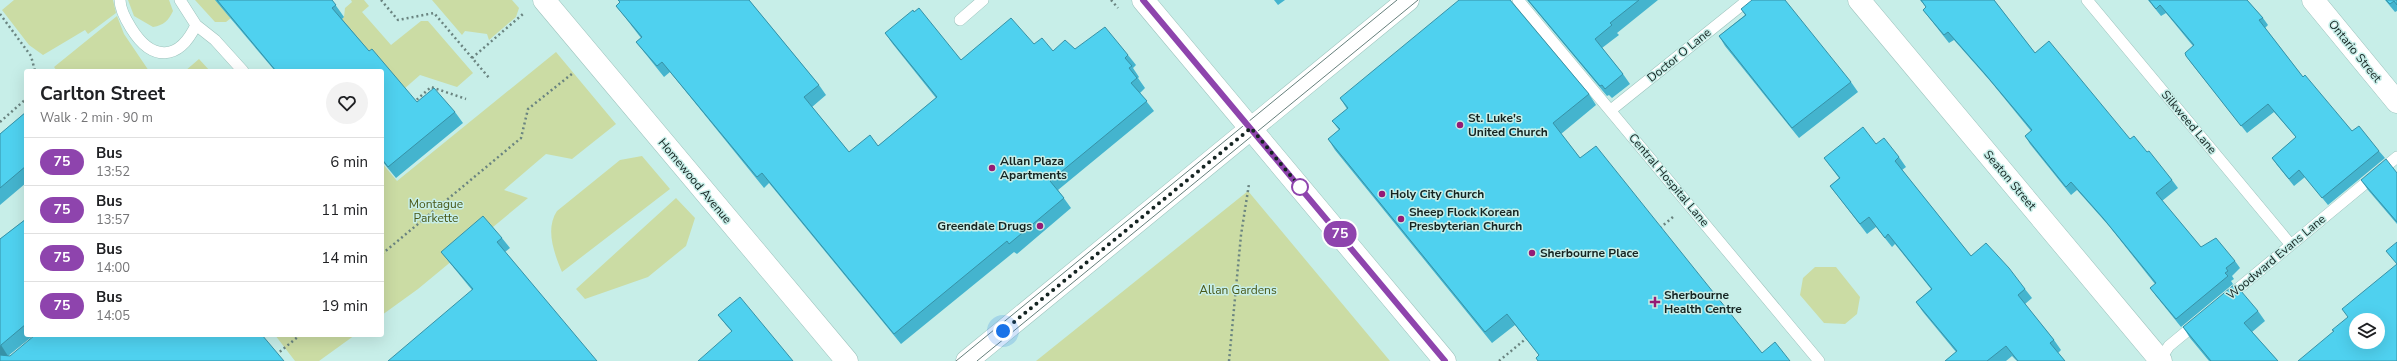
<!DOCTYPE html>
<html lang="en">
<head>
<meta charset="utf-8">
<style>
	body { margin:0; font-family:"Nunito Sans",sans-serif; background:#f2f2f2; color:#202124; height:100vh; display:flex; flex-direction:column; font-size:15px; white-space:nowrap }
	* { box-sizing:border-box; margin:0 }
	p { font-size:13px; color:#757577 }
	.icon { flex:none; width:22px; height:22px; fill:none; stroke:currentColor; stroke-width:2; stroke-linecap:round; stroke-linejoin:round }
	.map { position:relative; flex:1; overflow:hidden }
	.drawer { position:absolute; left:24px; top:69px; width:360px; height:268px; display:flex; flex-direction:column; background:#fff; border-radius:4px; box-shadow:0 4px 16px #0002 }
	.drawer>* { flex:none }
	.badge { padding:0 8px; border-radius:13px; font-size:14px; line-height:26px }
	.controls { position:absolute; left:2349px; top:313px; display:grid; gap:8px }
	.controls a { display:grid; place-items:center; width:36px; height:36px; border-radius:50%; background:#fff; box-shadow:0 4px 16px #0002; font-size:20px }
	.you { position:absolute; width:20px; height:20px; margin:-10px; border:3px solid #fff; border-radius:50%; background:#1a73e8; box-shadow:0 0 0 6px #1a73e833 }
	.map>.badge { position:absolute; translate:-50% -50%; box-shadow:0 0 0 2px #fff }
	.round { display:grid; place-items:center; flex:none; width:42px; height:42px; border-radius:21px; background:#f2f2f2 }
	.head { display:flex; align-items:center; justify-content:space-between; height:68px; padding:0 16px }
	h1 { font-size:19px; font-weight:700; line-height:30px }
	ul { padding:0; list-style:none }
	li { display:flex; align-items:center; gap:12px; height:48px; padding:0 16px; border-top:1px solid #e0e0e0 }
	li div { flex:1 }
	li b { display:block; font-size:15px }
	li em { font-style:normal }
	li .badge { min-width:44px; font-weight:700; text-align:center }
	.map>svg:first-child { display:block }
	.green { fill:#cbdca4 }
	.lines { fill:none; stroke-linecap:round; stroke-linejoin:round }
	.service-casing { stroke:#9dc3bd; stroke-width:12 }
	.minor-casing { stroke:#9dc3bd; stroke-width:23 }
	.tertiary-casing { stroke:#9dc3bd; stroke-width:23 }
	.secondary-casing { stroke:#9dc3bd; stroke-width:23 }
	.path { stroke:#6a8480; stroke-width:2.5; stroke-dasharray:2 3; stroke-linecap:butt }
	.service { stroke:#fff; stroke-width:11 }
	.minor { stroke:#fff; stroke-width:22 }
	.tertiary { stroke:#fff; stroke-width:22 }
	.secondary { stroke:#fff; stroke-width:22 }
	.tram { stroke:#657f7b; stroke-width:1 }
	.wall { fill:#44b4ce }
	.shaded-wall { fill:#3792a7 }
	.building { fill:#4fd1ef; stroke:#3792a7; fill-rule:evenodd }
	.line-casing { stroke:#fff; stroke-width:9 }
	.line { stroke:#8e44ad; stroke-width:6 }
	.walk { stroke:#152422; stroke-width:4; stroke-dasharray:0 7.2 }
	.poi-dot { fill:#951b75; stroke:#c7eee8; stroke-width:1.5 }
	.stop-dot { fill:#fff; stroke:#8e44ad; stroke-width:2 }
	.labels { text-anchor:middle; stroke-width:3; stroke-linejoin:round; paint-order:stroke }
	.street-label { font-size:12px; fill:#152422; stroke:#c7eee8 }
	.poi-label { font-size:12px; font-weight:bold; fill:#152422; stroke:#c7eee8; text-anchor:start }
	.park-label { font-size:12px; fill:#495818; stroke:#c7eee8 }
</style>
</head>
<body>
<div class="map">
<svg width="2397" height="361" viewBox="0 0 2397 361">
	<rect width="100%" height="100%" fill="#c7eee8"/>
	<path class="green" d="M14 0H113L116 13 88 34 85 30 43 55 29 45 2 10Z
		M128 0H169L173 11C168 21 164 25 153 27L134 16Z
		M195 0H223L231 18 226 22H215Z
		M351 0H364L369 6 362 12 391 45 421 21H428L473 73 457 87 420 75 404 89 375 64 341 20 344 17 345 8 352 2Z
		M432 0H512L519 8 516 17 489 40 487 34 465 31 462 35Z
		M117 16 124 34 149 71H57L54 67Z
		M556 52 616 124 572 159 546 154 504 190 528 198 418 289 382 315V163L397 181Z
		M199 59 210 71H185Z
		M642 156 670 189 562 272C554 253 545 229 557 211L620 160Z
		M1248 191 1390 361H1036Z
		M676 198 695 218 686 246 648 277 585 299 576 289Z
		M1815 267H1836L1860 297 1857 314 1845 324 1824 323 1800 295 1803 278Z
		M275 335H355L319 361H295Z"/>
	<g class="lines">
		<g class="service-casing">
			<path id="service" d="M120 0C120 10 126 20 131 28 152 62 179 61 196 25
				M180 0 196 25 215 40 243 71
				M1518 0 1819 361
				M2087 0 2291 245
				M960 20 983 0
				M1611 110 1748 0
				M2228 297 2397 157
				M2159 361 2169 346 2198 322"/>
		</g>
		<g class="minor-casing">
			<path id="minor" d="M544 0 847 361
				M1859 0 2161 361
				M2313 0 2397 102"/>
		</g>
		<g class="tertiary-casing">
			<path id="tertiary" d="M1143 0 1445 361"/>
		</g>
		<g class="secondary-casing">
			<path id="secondary" d="M967 361 1408 0"/>
		</g>
		<path class="path" d="M381 0 398 20 434 13 490 79
			M1111 0 1118 8
			M0 14 31 56 35 71
			M472 58 523 14
			M413 103 431 87 466 99
			M0 122 26 99
			M1660 228 1673 217
			M382 254 521 138 528 109 573 73
			M276 355 300 335
			M1229 361 1241 235 1249 184
			M1499 361 1528 337"/>
		<use href="#service" class="service"/>
		<use href="#minor" class="minor"/>
		<use href="#tertiary" class="tertiary"/>
		<use href="#secondary" class="secondary"/>
		<path class="tram" d="M956 361 1397 0
			M977 361 1418 0"/>
	</g>
	<path class="wall" d="M215 0H332L344 17 342 19 369 51 417 102 455 112 463 123 396 178 382 161V71H275Z
		M618 0H749L819 85 826 95 812 107 849 152 878 146 936 98 892 43 885 33 914 12 961 60 1034 44 1053 51 1075 49 1128 55 1136 65 1133 68 1139 77 1138 78 1145 88 1140 93 1154 111 1058 190 1071 208 1017 254 1014 252 901 344 769 183 764 188 670 72 664 77 636 42 641 38 624 16 616 6 620 3Z
		M1274 0H1285L1278 5Z
		M1527 0H1658L1617 33 1619 35 1602 48 1623 74 1630 84 1612 98 1609 95 1607 96Z
		M1920 0H1994L2035 53 2130 139 2147 152 2172 180 2178 188 2162 201 2201 247 2235 261 2240 268 2232 276 2234 279 2231 281 2233 284 2181 327 2156 296 2150 288 2155 284 2109 226 2077 190 2071 195 2030 144 2025 136 2031 131 1991 82 1954 40 1949 43 1923 10 1926 7Z
		M2148 0H2247L2263 18 2268 25 2265 28 2303 77 2352 131 2379 151 2385 158 2328 205 2305 177 2294 186 2277 165 2272 158 2296 137 2274 112 2247 133 2192 64 2186 56 2193 46 2166 13 2161 16Z
		M2385 0H2397V11L2395 12Z
		M1741 9 1851 82 1858 92 1799 138 1725 46 1719 36 1745 15Z
		M1589 94 1596 105 1561 134 1580 158 1762 353 1790 361 1539 355 1515 325 1492 343 1335 150 1328 139 1339 130 1332 121 1347 109 1340 98Z
		M26 112V183L0 205V134Z
		M1876 144 1899 157 1906 167 1902 170 1971 256 2025 289 2032 298 2025 304 2054 340 2061 350 2058 353 2065 361H2017L2012 356 2006 361H1945L1956 352 1923 312 1916 302 1931 289 1895 244 1892 247 1876 227 1867 234 1837 195 1830 186 1839 178 1824 158Z
		M2397 173V224L2368 190 2361 180Z
		M26 219V335H34L8 356 0 361V239Z
		M502 238 510 248 505 252 472 290 449 262 441 252Z
		M2258 311 2265 321 2252 332 2278 361H2209L2190 338 2183 327Z
		M718 315 793 361 732 332 726 325Z"/>
	<path class="shaded-wall" d="M1 345 8 356 6 361 0 354V347Z"/>
	<path class="building" d="M217 0H332L336 5 332 8 369 51 372 49 417 102 434 88 455 112 388 167 382 159V71H276Z
		M618 0H749L819 85 804 97 849 152 870 135 878 146 937 97 885 33 913 10 914 12 919 8 961 60 1011 18 1034 44 1042 38 1053 51 1065 40 1075 49 1105 27 1128 55 1125 58 1132 66 1129 68 1137 78 1131 83 1147 101 1050 181 1064 198 1009 244 1007 241 894 334 762 173 757 177 662 62 657 66 636 42 642 37 616 6 620 2Z
		M1459 0H1510L1589 94 1553 123 1580 158 1596 146 1762 353 1775 342 1790 361H1538L1536 358 1539 355 1507 314 1485 332 1328 139 1340 129 1332 121 1348 108 1340 98Z
		M1528 0H1639L1610 23 1612 25 1595 39 1623 74 1605 89 1602 85 1600 86Z
		M1752 0H1785L1851 82 1792 128 1719 36 1746 15 1741 9Z
		M1921 0H1994L2035 53 2049 41 2130 139 2134 136 2147 152 2149 151 2172 180 2156 193 2201 247 2216 238 2235 261 2226 268 2228 271 2225 273 2228 276 2176 319 2150 288 2156 283 2103 218 2071 182 2066 187 2025 136 2032 130 1985 74 1948 32 1944 35 1923 10 1926 7Z
		M2149 0H2247L2263 18 2259 20 2303 77 2305 75 2352 131 2359 126 2379 151 2322 198 2299 170 2289 179 2272 158 2296 137 2268 104 2241 126 2186 56 2185 53 2194 45 2160 5 2156 9Z
		M2386 0H2397V5L2394 1 2390 4Z
		M26 112V166L0 188V134Z
		M1863 127 1876 144 1884 138 1899 157 1895 161 1971 256 1986 243 2009 268 2025 289 2018 295 2054 340 2050 343 2065 361H2018L2006 346 1987 361H1945L1957 351 1916 302 1932 289 1888 234 1885 238 1869 217 1860 224 1830 186 1840 178 1824 158Z
		M2386 159 2397 173V222L2361 180Z
		M483 216 502 238 497 242 597 361H388L473 289 441 252Z
		M26 219V324L1 345 0 347V239Z
		M2397 242V361H2298L2334 331 2332 330 2348 317 2342 309 2397 264 2386 251ZM2356 320H2378V342H2356Z
		M2235 284 2258 311 2244 323 2278 361H2211L2183 327Z
		M740 297 793 361H698L732 331 718 315Z
		M35 335H262L284 361H0V354V355L10 356Z"/>
	<g class="lines">
		<g class="line-casing">
			<path id="line" d="M1143 0 1445 361"/>
		</g>
		<use href="#line" class="line"/>
		<path class="walk" d="M1003 331 1251 128 1300 187"/>
	</g>
	<g class="poi-dot">
		<circle cx="1460" cy="125" r="4"/>
		<circle cx="992" cy="168" r="4"/>
		<circle cx="1382" cy="194" r="4"/>
		<circle cx="1401" cy="219" r="4"/>
		<circle cx="1040" cy="226" r="4"/>
		<circle cx="1532" cy="253" r="4"/>
		<path d="M1653 296h4v4h4v4h-4v4h-4v-4h-4v-4h4z"/>
	</g>
	<circle class="stop-dot" cx="1300" cy="187" r="8"/>
	<g class="labels">
		<g class="street-label">
			<text transform="translate(2355 51) rotate(51)" y="4">Ontario Street</text>
			<text transform="translate(1679 55) rotate(-39)" y="4">Doctor O Lane</text>
			<text transform="translate(2189 122) rotate(50)" y="4">Silkweed Lane</text>
			<text transform="translate(1669 180) rotate(50)" y="4">Central Hospital Lane</text>
			<text transform="translate(2010 180) rotate(50)" y="4">Seaton Street</text>
			<text transform="translate(695 181) rotate(50)" y="4">Homewood Avenue</text>
			<text transform="translate(2276 257) rotate(-40)" y="4">Woodward Evans Lane</text>
		</g>
		<g class="poi-label">
			<text x="1468" y="122">St. Luke's<tspan x="1468" dy="14">United Church</tspan></text>
			<text x="1000" y="165">Allan Plaza<tspan x="1000" dy="14">Apartments</tspan></text>
			<text x="1390" y="198">Holy City Church</text>
			<text x="1409" y="216">Sheep Flock Korean<tspan x="1409" dy="14">Presbyterian Church</tspan></text>
			<text x="1032" y="230" text-anchor="end">Greendale Drugs</text>
			<text x="1540" y="257">Sherbourne Place</text>
			<text x="1664" y="299">Sherbourne<tspan x="1664" dy="14">Health Centre</tspan></text>
		</g>
		<g class="park-label">
			<text x="436" y="208">Montague<tspan x="436" dy="14">Parkette</tspan></text>
			<text x="1238" y="294">Allan Gardens</text>
		</g>
	</g>
</svg>
<div class="controls">
<a><svg class="icon" aria-label="layers" viewBox="0 0 24 24"><path d="M12 4l9 5-9 5-9-5zM3 14l9 5 9-5"/></svg></a>
</div>
<div class="you" style="left:1003px;top:331px"></div>
<b class="badge" style="left:1340px;top:234px;background:#8e44ad;color:#fff">75</b>
<section class="drawer">
<div class="head"><div><h1>Carlton Street</h1><p>Walk · 2 min · 90 m</p></div><a class="round"><svg class="icon" aria-label="heart" viewBox="0 0 24 24"><path d="M12 20l-8-8c-3-5 5-10 8-4 3-6 11-1 8 4z"/></svg></a></div>
<ul>
<li><span class="badge" style="background:#8e44ad;color:#fff">75</span><div><b>Bus</b><p>13:52</p></div><em>6 min</em></li>
<li><span class="badge" style="background:#8e44ad;color:#fff">75</span><div><b>Bus</b><p>13:57</p></div><em>11 min</em></li>
<li><span class="badge" style="background:#8e44ad;color:#fff">75</span><div><b>Bus</b><p>14:00</p></div><em>14 min</em></li>
<li><span class="badge" style="background:#8e44ad;color:#fff">75</span><div><b>Bus</b><p>14:05</p></div><em>19 min</em></li>
</ul>
</section>
</div>
</body>
</html>
